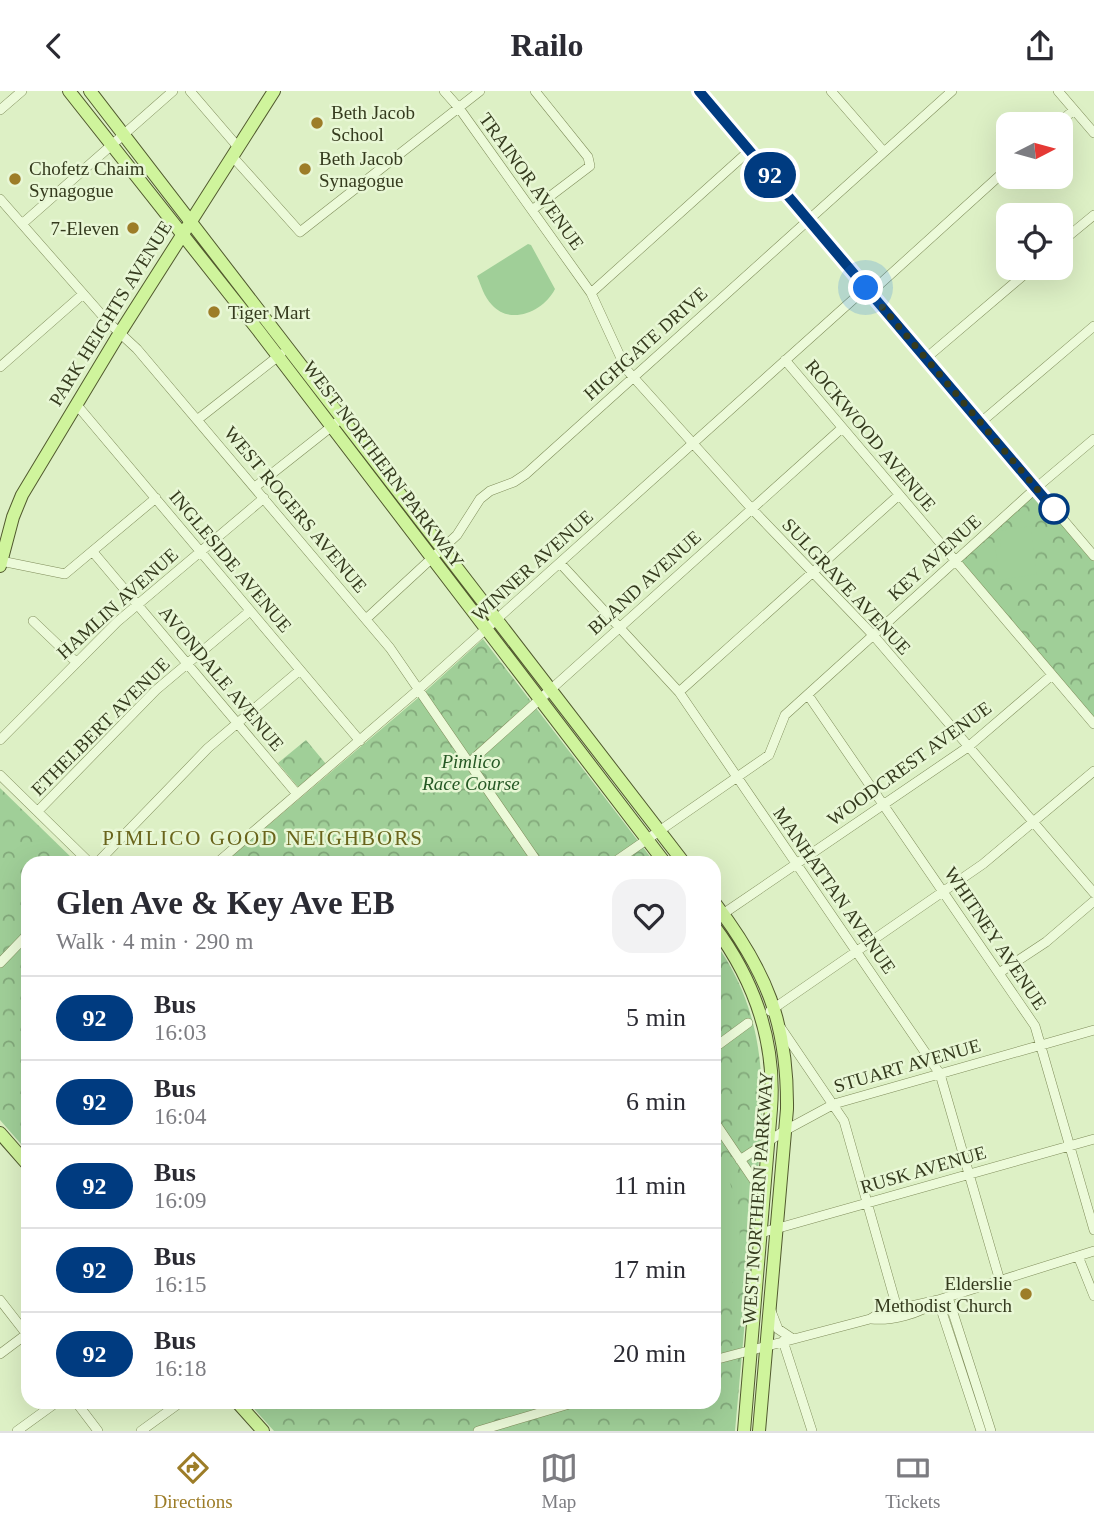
<!DOCTYPE html>
<html lang="en">
<head>
<meta charset="utf-8">
<style>
	body { margin:0; font-family:"Times New Roman",serif; background:#f2f2f3; color:#2b2b33; height:100vh; display:flex; flex-direction:column; font-size:26px; white-space:nowrap }
	* { box-sizing:border-box; margin:0 }
	p { font-size:23px; color:#7c7c81 }
	.icon { flex:none; width:38px; height:38px; fill:none; stroke:currentColor; stroke-width:2; stroke-linecap:round; stroke-linejoin:round }
	.map { position:relative; flex:1; overflow:hidden }
	.panel { position:absolute; left:21px; top:765px; width:700px; height:553px; display:flex; flex-direction:column; background:#fff; border-radius:21px; box-shadow:0 7px 28px #0002 }
	.panel>* { flex:none }
	.badge { padding:0 14px; border-radius:23px; font-size:24px; line-height:46px }
	.needle { width:46px; rotate:84deg }
	.fabs { position:absolute; left:996px; top:21px; display:grid; gap:14px }
	.fabs a { display:grid; place-items:center; width:77px; height:77px; border-radius:14px; background:#fff; box-shadow:0 7px 28px #0002; font-size:35px }
	.you { position:absolute; width:35px; height:35px; margin:-18px; border:5px solid #fff; border-radius:50%; background:#1a73e8; box-shadow:0 0 0 10px #1a73e833 }
	.map>.badge { position:absolute; translate:-50% -50%; box-shadow:0 0 0 4px #fff }
	.round { display:grid; place-items:center; flex:none; width:74px; height:74px; border-radius:21px; background:#f2f2f3 }
	.summary { display:flex; align-items:center; justify-content:space-between; height:119px; padding:0 35px }
	h1 { font-size:33px; font-weight:600; line-height:52px }
	ul { padding:0; list-style:none }
	li { display:flex; align-items:center; gap:21px; height:84px; padding:0 35px; border-top:2px solid #e1e1e2 }
	li div { flex:1 }
	li b { display:block; font-size:26px }
	li em { font-style:normal }
	li .badge { min-width:77px; font-weight:700; text-align:center }
	header { display:flex; justify-content:space-between; align-items:center; height:91px; padding:0 35px; background:#fff; font-size:32px; font-weight:600 }
	.menu { display:flex; justify-content:space-around; align-items:center; height:98px; border-top:2px solid #e1e1e2; background:#fff; font-size:19px; color:#7c7c81 }
	.menu a { display:grid; justify-items:center; gap:4px }
	.menu .on { color:#9d7d28 }
	.map>svg:first-child { display:block }
	.park { fill:url(#park-crowns) }
	.pitch { fill:#a0cf98 }
	.lines { fill:none; stroke-linecap:round; stroke-linejoin:round }
	.minor-casing { stroke:#7f8c5a; stroke-width:10 }
	.major-casing { stroke:#51592e; stroke-width:14 }
	.minor { stroke:#ecfad9; stroke-width:9 }
	.major { stroke:#cff49c; stroke-width:12 }
	.line-casing { stroke:#fff; stroke-width:16 }
	.line { stroke:#003b80; stroke-width:10 }
	.walk { stroke:#353b1e; stroke-width:7; stroke-dasharray:0 12.6 }
	.poi-dot { fill:#9d7d28; stroke:#e8f7d5; stroke-width:2.5 }
	.stop-dot { fill:#fff; stroke:#003b80; stroke-width:3.5 }
	.labels { text-anchor:middle; stroke-width:5; stroke-linejoin:round; paint-order:stroke }
	.poi-label { font-size:19px; fill:#353b1e; stroke:#e8f7d5; text-anchor:start }
	.street-label { font-size:19px; fill:#353b1e; stroke:#e8f7d5 }
	.park-label { font-size:19px; font-style:italic; fill:#255824; stroke:#e8f7d5 }
	.neighbourhood-label { font-size:21px; letter-spacing:2px; fill:#6a651c; stroke:#e8f7d5 }
</style>
</head>
<body>
<header><svg class="icon" aria-label="back" viewBox="0 0 24 24"><path d="M15 5l-7 7 7 7"/></svg>Railo<svg class="icon" aria-label="share" viewBox="0 0 24 24"><path d="M12 15V3M7 8l5-5 5 5M5 13v7h14v-7"/></svg></header>
<div class="map">
<svg width="1094" height="1340" viewBox="0 0 1094 1340">
	<defs>
		<pattern id="park-crowns" width="20" height="18" patternUnits="userSpaceOnUse" patternTransform="scale(1.75)"><rect width="20" height="18" fill="#a0cf98"/><path d="M2 6a3 3 0 1 1 6 0M12 15a3 3 0 1 1 6 0" fill="none" stroke="#83a97b"/></pattern>
	</defs>
	<rect width="100%" height="100%" fill="#ddf0c5"/>
	<path class="park" d="M1036 402 1094 470V628L959 471Z
		M483 548 655 772H224L418 607Z
		M306 649 326 673 298 696 278 672Z
		M0 697 77 772H28V1061L0 1029Z
		M714 850C781 942 761 1038 752 1143 747 1209 741 1274 735 1340H274L248 1311H714Z"/>
	<path class="pitch" d="M528 153 531 154 555 198C544 220 511 235 492 214 484 206 481 194 477 185Z
		M1031 435 1037 483 1000 489 995 456 1001 455 999 440Z
		M714 1060C746 1109 751 1177 714 1226Z"/>
	<g class="lines">
		<g class="minor-casing">
			<path id="minor" d="M190 0 238 56
				M444 0 459 17 591 202 626 278 752 418 874 545 1094 802
				M699 0 1094 465
				M831 0 884 61
				M1058 0 1094 42
				M0 19 22 0
				M1057 33 1074 19
				M232 65 300 141 480 0
				M0 108 108 231 137 258 390 557 538 772
				M532 119 590 75 588 66 535 0
				M22 133 173 0
				M1060 152 1094 124
				M591 202 750 59
				M870 202 1008 77
				M925 268 1032 177
				M785 269 1094 633
				M0 276 83 203
				M76 313 360 650
				M197 329 281 263
				M980 332 1094 235
				M255 396 336 332
				M93 461 297 703
				M1 470 65 483 156 407
				M560 472 679 601 940 983 1000 1190
				M366 528 457 444 480 408 490 400 514 391 526 383 952 0
				M33 530 76 571
				M679 601 899 404
				M808 604 1035 935 1094 1139
				M0 649 117 531 264 407
				M470 671 842 337
				M0 684 90 772
				M38 720 156 599 250 520
				M97 772 208 657 300 579
				M217 772 419 598 866 197
				M613 772 769 664 785 624 1036 397 1094 348
				M714 829 968 656 1052 584
				M0 872 28 843
				M999 882 1046 851 1094 810
				M770 920 983 773 1094 680
				M781 937 844 1030 897 1217 905 1224
				M714 957 748 932
				M714 1030 764 1104
				M740 1069 784 1040 834 1013 1094 939
				M761 1142 1094 1048
				M1078 1165 1094 1205
				M948 1206 991 1340
				M0 1209 28 1245
				M938 1209 981 1340
				M771 1220 778 1238 793 1248
				M871 1228C891 1230 920 1223 937 1210
				M783 1250 812 1340
				M0 1263 28 1242
				M714 1269 870 1228 880 1222 938 1209 1094 1160
				M76 1311 98 1340
				M17 1340 57 1311
				M141 1340 181 1311
				M478 1340 576 1311"/>
		</g>
		<g class="major-casing">
			<path id="major" d="M69 0 258 239 665 772
				M90 0 684 772
				M0 475 13 426 22 404 116 248 274 0
				M714 811C766 879 788 932 787 1018L759 1340
				M714 835C754 889 776 951 771 1018L744 1340
				M0 1042 28 1074
				M237 1311 263 1340"/>
		</g>
		<use href="#minor" class="minor"/>
		<use href="#major" class="major"/>
	</g>
	<g class="lines">
		<g class="line-casing">
			<path id="line" d="M699 0 1056 421"/>
		</g>
		<use href="#line" class="line"/>
		<path class="walk" d="M866 197 1054 418"/>
	</g>
	<g class="poi-dot">
		<circle cx="317" cy="32" r="7"/>
		<circle cx="305" cy="78" r="7"/>
		<circle cx="15" cy="88" r="7"/>
		<circle cx="133" cy="137" r="7"/>
		<circle cx="214" cy="221" r="7"/>
		<circle cx="1026" cy="1203" r="7"/>
	</g>
	<circle class="stop-dot" cx="1054" cy="418" r="14"/>
	<g class="labels">
		<g class="poi-label">
			<text x="331" y="28">Beth Jacob<tspan x="331" dy="22">School</tspan></text>
			<text x="319" y="74">Beth Jacob<tspan x="319" dy="22">Synagogue</tspan></text>
			<text x="29" y="84">Chofetz Chaim<tspan x="29" dy="22">Synagogue</tspan></text>
			<text x="119" y="144" text-anchor="end">7-Eleven</text>
			<text x="228" y="228">Tiger Mart</text>
			<text x="1012" y="1199" text-anchor="end">Elderslie<tspan x="1012" dy="22">Methodist Church</tspan></text>
		</g>
		<g class="street-label">
			<text transform="translate(532 90) rotate(54)" y="7">TRAINOR AVENUE</text>
			<text transform="translate(110 222) rotate(-58)" y="7">PARK HEIGHTS AVENUE</text>
			<text transform="translate(645 252) rotate(-42)" y="7">HIGHGATE DRIVE</text>
			<text transform="translate(871 344) rotate(50)" y="7">ROCKWOOD AVENUE</text>
			<text transform="translate(384 373) rotate(53)" y="7">WEST NORTHERN PARKWAY</text>
			<text transform="translate(296 418) rotate(50)" y="7">WEST ROGERS AVENUE</text>
			<text transform="translate(934 466) rotate(-42)" y="7">KEY AVENUE</text>
			<text transform="translate(231 470) rotate(50)" y="7">INGLESIDE AVENUE</text>
			<text transform="translate(532 474) rotate(-42)" y="7">WINNER AVENUE</text>
			<text transform="translate(644 491) rotate(-42)" y="7">BLAND AVENUE</text>
			<text transform="translate(847 495) rotate(47)" y="7">SULGRAVE AVENUE</text>
			<text transform="translate(117 512) rotate(-42)" y="7">HAMLIN AVENUE</text>
			<text transform="translate(222 587) rotate(50)" y="7">AVONDALE AVENUE</text>
			<text transform="translate(100 635) rotate(-45)" y="7">ETHELBERT AVENUE</text>
			<text transform="translate(909 672) rotate(-36)" y="7">WOODCREST AVENUE</text>
			<text transform="translate(835 799) rotate(55)" y="7">MANHATTAN AVENUE</text>
			<text transform="translate(996 847) rotate(56)" y="7">WHITNEY AVENUE</text>
			<text transform="translate(907 974) rotate(-16)" y="7">STUART AVENUE</text>
			<text transform="translate(923 1078) rotate(-16)" y="7">RUSK AVENUE</text>
			<text transform="translate(757 1107) rotate(-86)" y="7">WEST NORTHERN PARKWAY</text>
		</g>
		<g class="park-label">
			<text x="471" y="677">Pimlico<tspan x="471" dy="22">Race Course</tspan></text>
		</g>
		<g class="neighbourhood-label">
			<text x="263" y="754">PIMLICO GOOD NEIGHBORS</text>
		</g>
	</g>
</svg>
<div class="fabs">
<a><svg class="needle" viewBox="-14 -14 28 28"><path d="M0-13l5 13h-10z" fill="#e53935"/><path d="M0 13l5-13h-10z" fill="#7c7c81"/></svg></a>
<a><svg class="icon" aria-label="locate" viewBox="0 0 24 24"><circle cx="12" cy="12" r="6"/><path d="M12 2v4M12 18v4M2 12h4M18 12h4"/></svg></a>
</div>
<div class="you" style="left:866px;top:197px"></div>
<b class="badge" style="left:770px;top:84px;background:#003b80;color:#fff">92</b>
<section class="panel">
<div class="summary"><div><h1>Glen Ave &amp; Key Ave EB</h1><p>Walk · 4 min · 290 m</p></div><a class="round"><svg class="icon" aria-label="heart" viewBox="0 0 24 24"><path d="M12 20l-8-8c-3-5 5-10 8-4 3-6 11-1 8 4z"/></svg></a></div>
<ul>
<li><span class="badge" style="background:#003b80;color:#fff">92</span><div><b>Bus</b><p>16:03</p></div><em>5 min</em></li>
<li><span class="badge" style="background:#003b80;color:#fff">92</span><div><b>Bus</b><p>16:04</p></div><em>6 min</em></li>
<li><span class="badge" style="background:#003b80;color:#fff">92</span><div><b>Bus</b><p>16:09</p></div><em>11 min</em></li>
<li><span class="badge" style="background:#003b80;color:#fff">92</span><div><b>Bus</b><p>16:15</p></div><em>17 min</em></li>
<li><span class="badge" style="background:#003b80;color:#fff">92</span><div><b>Bus</b><p>16:18</p></div><em>20 min</em></li>
</ul>
</section>
</div>
<nav class="menu">
<a class="on"><svg class="icon" aria-label="directions" viewBox="0 0 24 24"><path d="M12 3l9 9-9 9-9-9zM9 14v-3h6M13 9l2 2-2 2"/></svg>Directions</a>
<a><svg class="icon" aria-label="map" viewBox="0 0 24 24"><path d="M3 6l6-2 6 2 6-2v14l-6 2-6-2-6 2zM9 4v14M15 6v14"/></svg>Map</a>
<a><svg class="icon" aria-label="tickets" viewBox="0 0 24 24"><path d="M3 7h18v10H3zM15 7v10"/></svg>Tickets</a>
</nav>
</body>
</html>
